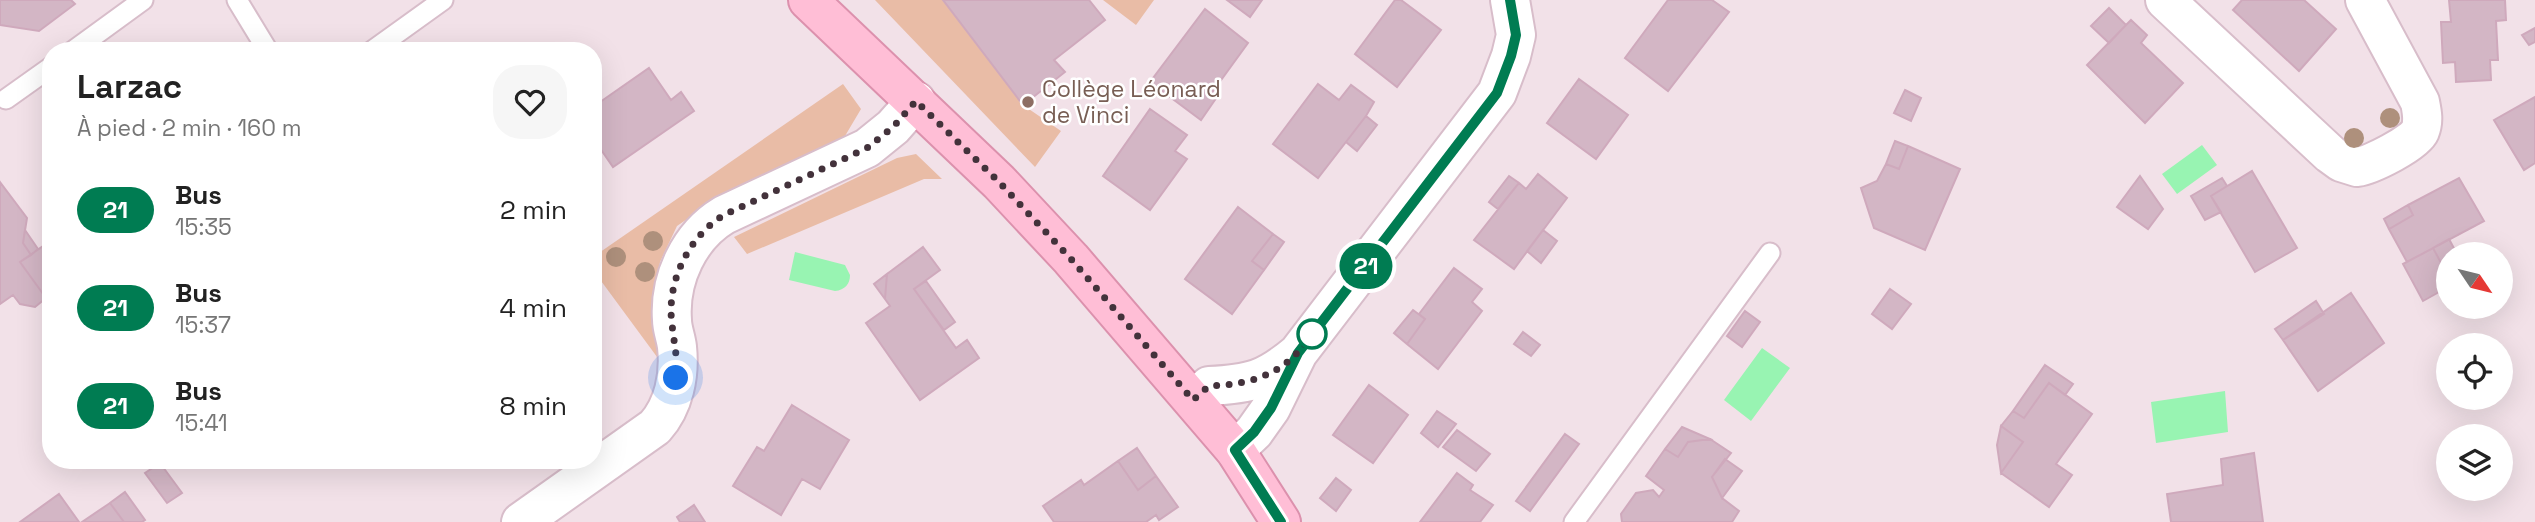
<!DOCTYPE html>
<html lang="fr">
<head>
<meta charset="utf-8">
<style>
	body { margin:0; font-family:"Space Grotesk",sans-serif; background:#f6f6f6; color:#222; height:100vh; display:flex; flex-direction:column; font-size:26px; white-space:nowrap }
	* { box-sizing:border-box; margin:0 }
	p { font-size:23px; color:#767676 }
	.icon { flex:none; width:38px; height:38px; fill:none; stroke:currentColor; stroke-width:2; stroke-linecap:round; stroke-linejoin:round }
	.map { position:relative; flex:1; overflow:hidden }
	.details { position:absolute; left:42px; top:42px; width:560px; height:427px; display:flex; flex-direction:column; background:#fff; border-radius:28px; box-shadow:0 7px 28px #0002 }
	.details>* { flex:none }
	.badge { padding:0 14px; border-radius:23px; font-size:24px; line-height:46px }
	.needle { width:46px; rotate:125deg }
	.buttons { position:absolute; left:2436px; top:242px; display:grid; gap:14px }
	.buttons a { display:grid; place-items:center; width:77px; height:77px; border-radius:50%; background:#fff; box-shadow:0 7px 28px #0002; font-size:35px }
	.you { position:absolute; width:35px; height:35px; margin:-18px; border:5px solid #fff; border-radius:50%; background:#1a73e8; box-shadow:0 0 0 10px #1a73e833 }
	.map>.badge { position:absolute; translate:-50% -50%; box-shadow:0 0 0 4px #fff }
	.round { display:grid; place-items:center; flex:none; width:74px; height:74px; border-radius:28px; background:#f6f6f6 }
	.overview { display:flex; align-items:center; justify-content:space-between; height:119px; padding:0 35px }
	h1 { font-size:33px; font-weight:700; line-height:52px }
	ul { padding:0; list-style:none }
	li { display:flex; align-items:center; gap:21px; height:98px; padding:0 35px }
	li div { flex:1 }
	li b { display:block; font-size:26px }
	li em { font-style:normal }
	li .badge { min-width:77px; font-weight:700; text-align:center }
	.map>svg:first-child { display:block }
	.green { fill:#e9bca6 }
	.water { fill:#98f4b2 }
	.building { fill:#d3b6c5; stroke:#cfa9bc; stroke-width:2 }
	.lines { fill:none; stroke-linecap:round; stroke-linejoin:round }
	.service-casing { stroke:#d8bdca; stroke-width:23 }
	.minor-casing { stroke:#d8bdca; stroke-width:42 }
	.secondary-casing { stroke:#dc91ad; stroke-width:42 }
	.service { stroke:#fff; stroke-width:19 }
	.minor { stroke:#fff; stroke-width:38 }
	.secondary { stroke:#ffbed6; stroke-width:38 }
	.tree { fill:#ae907c }
	.line-casing { stroke:#fff; stroke-width:16 }
	.line { stroke:#007c52; stroke-width:10 }
	.walk { stroke:#43323b; stroke-width:7; stroke-dasharray:0 12.6 }
	.education-dot { fill:#8d6e63; stroke:#fff; stroke-width:2.5 }
	.stop-dot { fill:#fff; stroke:#007c52; stroke-width:3.5 }
	.labels { text-anchor:middle; stroke-width:5; stroke-linejoin:round; paint-order:stroke }
	.education-label { font-size:23px; fill:#785e54; stroke:#fff; text-anchor:start }
</style>
</head>
<body>
<div class="map">
<svg width="2535" height="522" viewBox="0 0 2535 522">
	<rect width="100%" height="100%" fill="#f2e1e8"/>
	<path class="green" d="M875 0H943L1023 105 1061 131 1035 167Z
		M1103 0H1154L1136 25Z
		M843 84 861 109 845 136 819 151 766 173 718 198 677 226 660 262 654 303 660 361 593 270V257Z
		M916 154 942 179H924L747 254 734 237 897 158Z"/>
	<path class="water" d="M2202 145 2217 165 2177 194 2162 174Z
		M795 252 845 265 850 275C850 284 845 290 835 291L789 280Z
		M1762 348 1790 368 1751 421 1724 400Z
		M2225 391 2228 432 2156 443 2151 402Z"/>
	<path class="building" d="M0 0H71L75 4 39 31 0 25Z
		M943 0H1089L1105 20 1054 60 1065 72 1023 105Z
		M1227 0H1262L1250 17Z
		M1395 0H1401L1441 30 1397 87 1355 54Z
		M1668 0H1712L1729 12 1668 91 1625 58Z
		M2242 0H2304L2336 29 2299 71 2233 10Z
		M2449 0H2505L2506 20 2496 21 2498 60H2490L2491 80 2456 82 2455 62 2443 63 2441 22H2451Z
		M2109 8 2126 25 2109 43 2091 26Z
		M1205 9 1248 43 1211 94 1217 97 1201 120 1150 82Z
		M2131 20 2147 35 2141 43 2183 83 2145 123 2087 65Z
		M2535 28V42L2529 45 2522 35Z
		M649 68 671 100 681 92 694 111 613 167 593 138V107Z
		M1579 79 1628 115 1596 159 1547 123Z
		M1318 84 1339 100 1351 85 1374 102 1366 116 1318 178 1273 144Z
		M1905 90 1921 98 1911 121 1894 113Z
		M2535 97V163L2524 170 2494 120Z
		M1150 109 1187 135 1175 151 1187 159 1150 210 1103 176Z
		M1366 116 1377 125 1357 151 1346 142Z
		M1895 141 1908 146 1899 169 1886 164Z
		M1908 146 1960 169 1925 250 1874 228 1861 188 1877 181 1886 164 1899 169Z
		M2252 171 2297 248 2255 272 2211 196Z
		M1538 174 1567 198 1514 269 1474 240 1519 183 1526 189Z
		M1509 176 1519 183 1498 209 1489 202Z
		M2140 176 2163 209 2148 229 2117 207Z
		M2222 178 2227 186 2211 196 2221 212 2205 220 2191 196Z
		M2459 178 2484 221 2407 262 2389 229 2413 215 2408 205Z
		M0 182 27 218 23 243 31 255 20 262 46 298 35 307 20 304 13 295 0 304Z
		M2408 205 2413 215 2389 229 2384 219Z
		M1238 207 1273 234 1252 261 1264 270 1232 314 1185 279Z
		M25 230 38 249 31 255 23 243Z
		M1543 230 1557 241 1541 263 1527 251Z
		M1273 234 1284 242 1264 270 1252 261Z
		M2449 239 2457 254H2448V276L2433 248Z
		M49 242 51 245V295L46 298 20 262Z
		M923 247 940 270 914 289 956 348 967 340 979 358 920 400 866 323 890 306 885 299 887 274Z
		M2433 248 2448 276V287L2423 301 2403 264Z
		M1454 268 1482 289 1472 302 1482 311 1438 369 1407 344 1425 319 1419 314Z
		M887 274 885 299 874 284Z
		M926 281 955 322 944 330 914 289Z
		M1890 289 1911 304 1892 329 1872 314Z
		M2351 293 2384 343 2318 391 2283 340Z
		M2316 301 2324 314 2283 340 2275 329Z
		M1413 310 1425 319 1407 344 1394 333Z
		M1745 311 1760 322 1742 347 1727 336Z
		M1523 332 1540 345 1531 356 1514 344Z
		M2045 365 2073 384 2065 395 2049 383 2024 418 2013 411Z
		M2049 383 2092 414 2056 464 2072 475 2049 507 2001 473 2023 442 2001 426 2013 411 2024 418Z
		M1369 385 1408 415 1373 463 1333 435Z
		M792 405 849 440 820 489 802 479 781 515 733 486 757 447 764 451Z
		M1437 411 1456 424 1438 447 1421 433Z
		M2001 426 2023 442 2001 473 1997 445Z
		M1682 427 1710 439 1688 442 1678 457 1665 449Z
		M1457 430 1490 454 1476 471 1443 447Z
		M1565 434 1579 444 1530 511 1516 501Z
		M1710 439 1731 453 1712 477 1722 498 1739 511 1732 522H1622L1621 514 1636 493 1653 490 1659 497 1664 490 1646 476 1665 449 1678 457 1688 442Z
		M1137 448 1156 476 1138 490 1118 461Z
		M2254 453 2263 522H2171L2167 494 2223 485 2221 459Z
		M1725 459 1742 471 1722 498 1712 477Z
		M1118 461 1138 490 1156 476 1178 507 1159 520 1156 515 1146 522H1054L1043 506 1081 480 1084 485Z
		M160 463 182 493 167 503 145 473Z
		M1457 473 1473 485 1470 490 1493 505 1480 522H1420Z
		M1336 478 1351 490 1336 511 1320 498Z
		M125 492 145 520 142 522H124L110 503Z
		M59 494 79 522H20Z
		M110 503 124 522H82Z
		M694 505 705 522H680L677 517Z"/>
	<g class="lines">
		<g class="service-casing">
			<path id="service" d="M237 0 268 51
				M73 51 143 0
				M372 51 443 0
				M6 99 51 67
				M1574 522 1770 253"/>
		</g>
		<g class="minor-casing">
			<path id="minor" d="M2165 0 2330 154 2341 162 2357 167C2371 165 2415 143 2420 131 2424 121 2422 112 2420 102L2365 0
				M1193 400 1209 386C1251 384 1266 380 1298 353
				M1235 450 1254 432 1271 408 1298 353 1497 93 1511 56 1516 35 1510 0
				M521 522 655 427C674 406 680 375 677 347 676 338 672 329 672 320 669 279 689 236 724 215L867 148 893 127 916 101"/>
		</g>
		<g class="secondary-casing">
			<path id="secondary" d="M808 0 999 182 1071 259 1235 450 1281 522"/>
		</g>
		<use href="#service" class="service"/>
		<use href="#minor" class="minor"/>
		<use href="#secondary" class="secondary"/>
	</g>
	<g class="tree">
		<circle cx="2390" cy="118" r="10"/>
		<circle cx="2354" cy="138" r="10"/>
		<circle cx="653" cy="241" r="10"/>
		<circle cx="616" cy="257" r="10"/>
		<circle cx="645" cy="272" r="10"/>
	</g>
	<g class="lines">
		<g class="line-casing">
			<path id="line" d="M1281 522 1235 450 1254 432 1271 408 1298 353 1497 93 1511 56 1516 35 1510 0"/>
		</g>
		<use href="#line" class="line"/>
		<path class="walk" d="M676 378C678 357 674 344 672 324 666 282 689 236 724 215L867 148 893 127 916 101 999 182 1071 259 1193 400 1209 386C1257 384 1287 372 1312 334"/>
	</g>
	<circle class="education-dot" cx="1028" cy="102" r="7"/>
	<circle class="stop-dot" cx="1312" cy="334" r="14"/>
	<g class="labels">
		<g class="education-label">
			<text x="1042" y="97">Collège Léonard<tspan x="1042" dy="26">de Vinci</tspan></text>
		</g>
	</g>
</svg>
<div class="buttons">
<a><svg class="needle" viewBox="-14 -14 28 28"><path d="M0-13l5 13h-10z" fill="#e53935"/><path d="M0 13l5-13h-10z" fill="#767676"/></svg></a>
<a><svg class="icon" aria-label="locate" viewBox="0 0 24 24"><circle cx="12" cy="12" r="6"/><path d="M12 2v4M12 18v4M2 12h4M18 12h4"/></svg></a>
<a><svg class="icon" aria-label="layers" viewBox="0 0 24 24"><path d="M12 4l9 5-9 5-9-5zM3 14l9 5 9-5"/></svg></a>
</div>
<div class="you" style="left:676px;top:378px"></div>
<b class="badge" style="left:1366px;top:266px;background:#007c52;color:#fff">21</b>
<section class="details">
<div class="overview"><div><h1>Larzac</h1><p>À pied · 2 min · 160 m</p></div><a class="round"><svg class="icon" aria-label="heart" viewBox="0 0 24 24"><path d="M12 20l-8-8c-3-5 5-10 8-4 3-6 11-1 8 4z"/></svg></a></div>
<ul>
<li><span class="badge" style="background:#007c52;color:#fff">21</span><div><b>Bus</b><p>15:35</p></div><em>2 min</em></li>
<li><span class="badge" style="background:#007c52;color:#fff">21</span><div><b>Bus</b><p>15:37</p></div><em>4 min</em></li>
<li><span class="badge" style="background:#007c52;color:#fff">21</span><div><b>Bus</b><p>15:41</p></div><em>8 min</em></li>
</ul>
</section>
</div>
</body>
</html>
